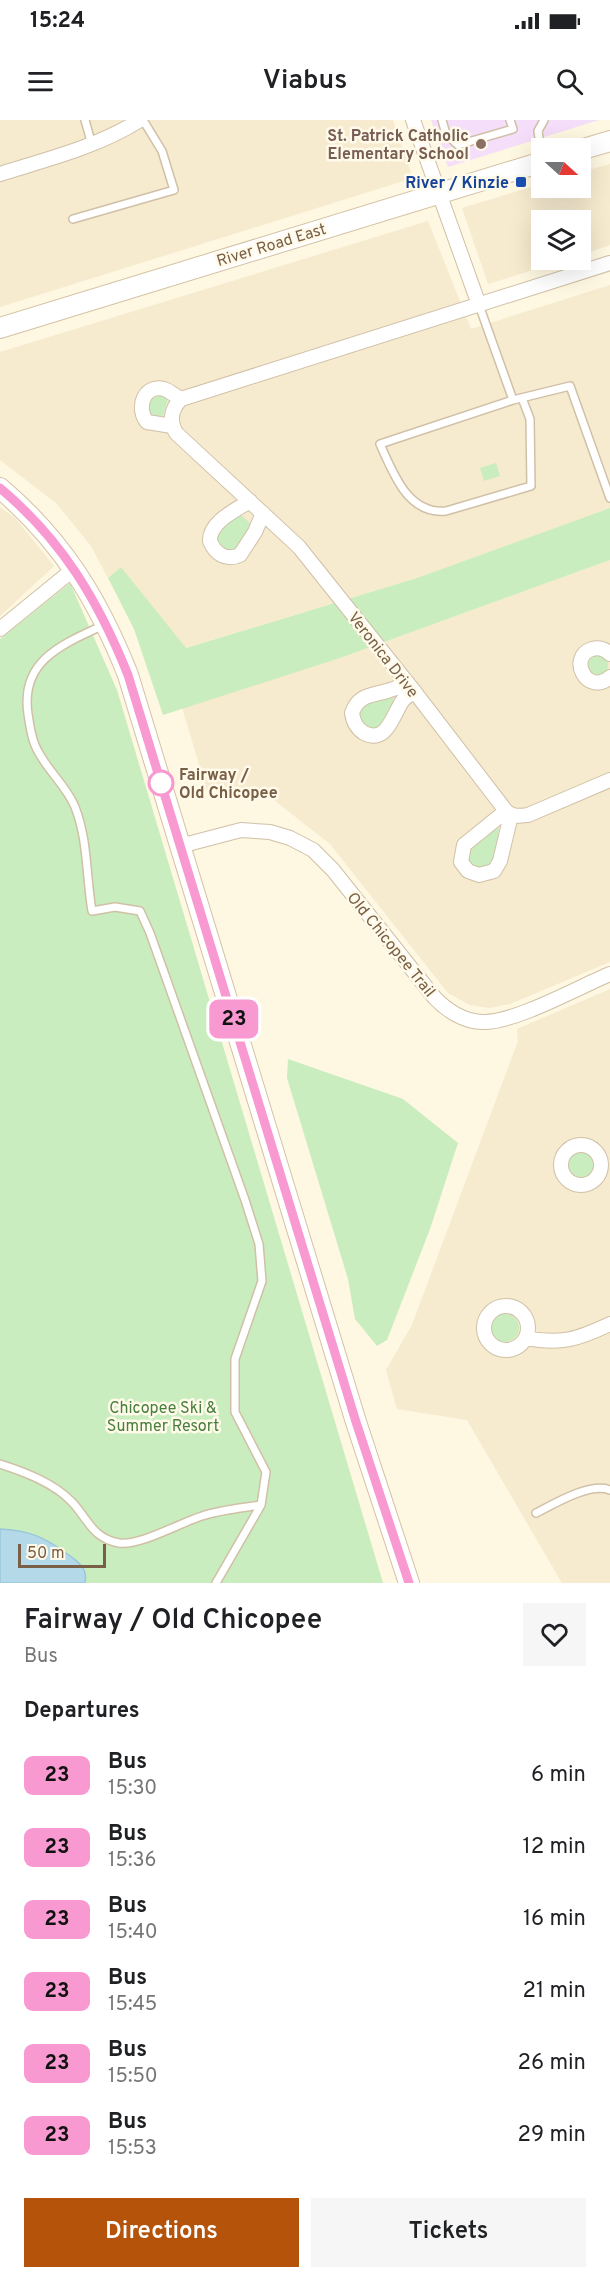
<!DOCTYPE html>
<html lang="en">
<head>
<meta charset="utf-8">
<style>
	body { margin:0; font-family:Overpass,sans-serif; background:#f6f6f6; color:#202124; height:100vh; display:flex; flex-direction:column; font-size:22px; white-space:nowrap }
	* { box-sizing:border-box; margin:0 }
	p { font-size:20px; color:#757577 }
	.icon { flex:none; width:33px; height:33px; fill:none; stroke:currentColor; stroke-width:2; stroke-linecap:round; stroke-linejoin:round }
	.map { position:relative; height:1463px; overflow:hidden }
	.panel { display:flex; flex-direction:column; background:#fff; flex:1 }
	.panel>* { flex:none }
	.badge { padding:0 12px; border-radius:9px; font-size:21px; line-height:39px }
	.needle { width:39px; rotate:111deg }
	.controls { position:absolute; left:531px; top:18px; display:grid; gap:12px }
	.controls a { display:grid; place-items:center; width:60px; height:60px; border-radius:0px; background:#fff; box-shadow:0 6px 24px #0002; font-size:30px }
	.scale { position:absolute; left:18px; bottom:15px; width:88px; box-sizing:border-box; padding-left:6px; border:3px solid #785f46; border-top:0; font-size:16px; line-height:21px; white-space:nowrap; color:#785f46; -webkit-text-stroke:4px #fffae9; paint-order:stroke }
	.map>.badge { position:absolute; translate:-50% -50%; box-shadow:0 0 0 3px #fff }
	h2 { padding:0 24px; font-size:22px; line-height:54px }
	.round { display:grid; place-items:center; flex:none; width:63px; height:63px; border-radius:0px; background:#f6f6f6 }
	.headline { display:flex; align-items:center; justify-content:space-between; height:102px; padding:0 24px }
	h1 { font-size:28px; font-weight:600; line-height:45px }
	.action { display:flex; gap:12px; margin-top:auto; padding:12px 24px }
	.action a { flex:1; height:69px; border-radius:0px; background:#b45309; color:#fff; font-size:24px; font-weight:600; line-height:69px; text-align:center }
	.action a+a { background:#f6f6f6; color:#202124 }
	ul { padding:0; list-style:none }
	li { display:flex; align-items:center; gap:18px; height:72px; padding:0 24px }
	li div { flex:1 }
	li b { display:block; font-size:22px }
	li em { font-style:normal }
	li .badge { min-width:66px; font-weight:700; text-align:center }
	.status { display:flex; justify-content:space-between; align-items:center; height:42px; padding:0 30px; background:#fff; direction:ltr }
	.status svg { height:16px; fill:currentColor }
	header { display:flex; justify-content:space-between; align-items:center; height:78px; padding:0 24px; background:#fff; font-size:27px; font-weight:600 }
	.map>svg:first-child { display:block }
	.residential { fill:#f6eacf }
	.education { fill:#f4defa }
	.green { fill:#caedbf }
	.water { fill:#b4d9e9; stroke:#9ac7dc; stroke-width:1.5 }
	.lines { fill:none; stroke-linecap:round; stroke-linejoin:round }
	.lane-casing { stroke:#d0c0a7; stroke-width:10 }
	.street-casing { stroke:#d0c0a7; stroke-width:16 }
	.secondary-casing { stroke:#d4c1a4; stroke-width:22 }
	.lane { stroke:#fff; stroke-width:7 }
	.street { stroke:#fff; stroke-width:14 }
	.secondary { stroke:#fff; stroke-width:20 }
	.line-casing { stroke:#fff; stroke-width:14 }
	.line { stroke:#f899d1; stroke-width:9 }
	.education-dot { fill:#8d6e63; stroke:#fffae9; stroke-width:2 }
	.transit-dot { fill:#1a4fb4; stroke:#fffae9; stroke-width:2 }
	.stop-dot { fill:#fff; stroke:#f899d1; stroke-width:3 }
	.labels { text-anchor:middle; stroke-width:5; stroke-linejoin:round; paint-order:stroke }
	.education-label { font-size:16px; font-weight:bold; fill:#785e54; stroke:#fffae9; text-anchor:end }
	.transit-label { font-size:16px; font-weight:bold; fill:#164399; stroke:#fffae9; text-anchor:end }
	.street-label { font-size:16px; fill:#785f46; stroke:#fffae9 }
	.stop-label { font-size:16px; font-weight:bold; fill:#785f46; stroke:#fffae9; text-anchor:start }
	.park-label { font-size:16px; fill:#467f3d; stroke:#fffae9 }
</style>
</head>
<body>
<div class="status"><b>15:24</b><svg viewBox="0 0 49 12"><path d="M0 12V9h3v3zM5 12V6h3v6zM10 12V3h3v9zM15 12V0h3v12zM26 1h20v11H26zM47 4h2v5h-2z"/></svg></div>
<header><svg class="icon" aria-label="menu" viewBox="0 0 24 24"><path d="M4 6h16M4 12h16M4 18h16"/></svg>Viabus<svg class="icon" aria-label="search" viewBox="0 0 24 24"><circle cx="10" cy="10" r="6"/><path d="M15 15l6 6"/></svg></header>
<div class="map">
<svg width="610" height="1463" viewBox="0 0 610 1463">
	<rect width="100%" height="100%" fill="#fef7e1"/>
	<path class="residential" d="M0 0H393L413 58 0 187Z
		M610 44V125L581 135 580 100H542V140H565L488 164 462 88 541 64 542 68H580L581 52Z
		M428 101 471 209 610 165V388L417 458 185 528 121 447 108 458 91 426 57 384 0 340V232Z
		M0 387 15 398 54 446 0 496Z
		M610 440V842L510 884 489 888 470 885 448 873 330 724 260 669 207 671 182 587 343 537Z
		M610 869V1463H562L467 1300 397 1289 386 1250 412 1205 518 921 517 909Z"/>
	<path class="education" d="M431 0H599L448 47Z"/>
	<path class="green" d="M160 275 168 279 162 299 152 296 147 289 149 280Z
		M496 343 500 356 484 361 480 348Z
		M610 388V440L343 537 163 595 134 509 108 458 121 447 186 528 417 458Z
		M241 395 252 405 236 431 224 430 217 421C217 407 231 402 241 395Z
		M70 463 117 570 383 1463H0V519Z
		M588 545a10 10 0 1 1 20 0a10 10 0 1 1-20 0Z
		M393 578 394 581 383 604 372 609 362 604C351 582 378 580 393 578Z
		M495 707 499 709 495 737 490 746C481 749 472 749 468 739L470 727Z
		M288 939 403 979 458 1023 430 1109 387 1220 377 1226 355 1199 348 1159 287 958Z
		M567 1045a14 14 0 1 1 28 0a14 14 0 1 1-28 0Z
		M491 1208a14 14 0 1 1 28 0a14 14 0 1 1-28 0Z"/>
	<path class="water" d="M0 1409C28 1410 44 1417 66 1433 78 1442 88 1447 85 1463H0Z"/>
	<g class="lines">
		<g class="lane-casing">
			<path id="lane" d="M85 0 92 25
				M442 0 446 14 458 25 513 9 510 0
				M542 38 538 11 544 0
				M73 99 174 70 162 31 143 0
				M479 185 513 280 570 266 610 378
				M513 280 380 324C393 353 408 395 446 391L531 366 530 299 522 278
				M104 505C63 524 20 540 28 594 30 607 32 622 39 633 49 652 67 667 75 687 88 720 86 756 92 791L115 787 140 791 150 813 245 1080 259 1124 262 1161 235 1239V1292L266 1352 261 1385 216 1463
				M0 1344C25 1352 54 1363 72 1382 88 1399 92 1418 119 1423 140 1426 182 1402 202 1396 220 1390 242 1388 261 1385
				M536 1393C554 1384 590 1362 610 1370"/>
		</g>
		<g class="street-casing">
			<path id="street" d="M413 0 479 185
				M0 54C48 39 97 27 140 0
				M610 143 181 279C171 289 169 301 176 313L299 427 414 571 506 691C513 697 519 696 528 695L610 660
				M172 306 147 302C136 289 143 264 164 269 170 271 175 276 181 279
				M250 381C236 390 209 402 210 421 215 434 226 441 240 435L255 412 263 393
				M0 509 75 448
				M610 534C605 529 599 527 592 529 567 537 587 577 610 557
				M405 561C402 564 398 568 393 569 376 576 359 572 352 593 353 601 356 608 364 613 387 625 393 594 403 580 406 577 411 574 414 571
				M506 691 464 725 461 742 468 751 479 755 494 751 500 741 511 695
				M180 726 241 710 270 712 290 718 313 730 333 750 434 877C446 890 464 902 483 902 514 903 579 867 610 854
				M561 1045a20 20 0 1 1 40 0a20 20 0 1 1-40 0Z
				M484 1208a22 22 0 1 1 44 0a22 22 0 1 1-44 0Z
				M526 1218C561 1225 578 1219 610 1204"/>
		</g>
		<g class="secondary-casing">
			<path id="secondary" d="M580 30 610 21
				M0 208 542 42
				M0 368C62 421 98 479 128 555L356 1302 409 1463"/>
		</g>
		<use href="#lane" class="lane"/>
		<use href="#street" class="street"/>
		<use href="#secondary" class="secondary"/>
	</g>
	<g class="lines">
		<g class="line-casing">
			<path id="line" d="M0 368C62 420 98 480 128 555L356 1302 409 1463"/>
		</g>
		<use href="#line" class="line"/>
	</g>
	<circle class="education-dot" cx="481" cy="24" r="6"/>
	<rect class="transit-dot" x="515" y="56" width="12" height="12" rx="3"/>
	<circle class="stop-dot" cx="161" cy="663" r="12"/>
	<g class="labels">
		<g class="education-label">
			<text x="469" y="21">St. Patrick Catholic<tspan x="469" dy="18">Elementary School</tspan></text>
		</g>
		<g class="transit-label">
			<text x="509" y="68">River / Kinzie</text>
		</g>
		<g class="street-label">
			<text transform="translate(271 124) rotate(-17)" y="6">River Road East</text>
			<text transform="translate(384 534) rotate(52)" y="6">Veronica Drive</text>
			<text transform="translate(392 824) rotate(51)" y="6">Old Chicopee Trail</text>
		</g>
		<g class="stop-label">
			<text x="179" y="660">Fairway /<tspan x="179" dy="18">Old Chicopee</tspan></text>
		</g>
		<g class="park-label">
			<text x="163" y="1293">Chicopee Ski &amp;<tspan x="163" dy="18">Summer Resort</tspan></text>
		</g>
	</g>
</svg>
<div class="controls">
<a><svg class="needle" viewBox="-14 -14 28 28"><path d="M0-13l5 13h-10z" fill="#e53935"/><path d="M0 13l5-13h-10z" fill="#757577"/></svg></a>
<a><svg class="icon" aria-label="layers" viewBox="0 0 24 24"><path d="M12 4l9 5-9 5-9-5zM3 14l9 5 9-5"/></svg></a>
</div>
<div class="scale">50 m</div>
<b class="badge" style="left:234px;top:899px;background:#f899d1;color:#111">23</b>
</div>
<section class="panel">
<div class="headline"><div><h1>Fairway / Old Chicopee</h1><p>Bus</p></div><a class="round"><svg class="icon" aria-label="heart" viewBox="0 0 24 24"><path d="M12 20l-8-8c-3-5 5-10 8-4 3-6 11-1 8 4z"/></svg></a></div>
<h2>Departures</h2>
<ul>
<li><span class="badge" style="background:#f899d1;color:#111">23</span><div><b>Bus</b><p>15:30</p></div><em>6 min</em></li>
<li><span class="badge" style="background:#f899d1;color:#111">23</span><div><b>Bus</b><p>15:36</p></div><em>12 min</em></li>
<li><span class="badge" style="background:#f899d1;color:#111">23</span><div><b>Bus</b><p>15:40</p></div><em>16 min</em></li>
<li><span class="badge" style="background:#f899d1;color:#111">23</span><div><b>Bus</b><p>15:45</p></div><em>21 min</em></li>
<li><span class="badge" style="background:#f899d1;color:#111">23</span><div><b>Bus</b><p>15:50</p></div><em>26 min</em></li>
<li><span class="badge" style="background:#f899d1;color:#111">23</span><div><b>Bus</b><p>15:53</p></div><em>29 min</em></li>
</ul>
<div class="action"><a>Directions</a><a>Tickets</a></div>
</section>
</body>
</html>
